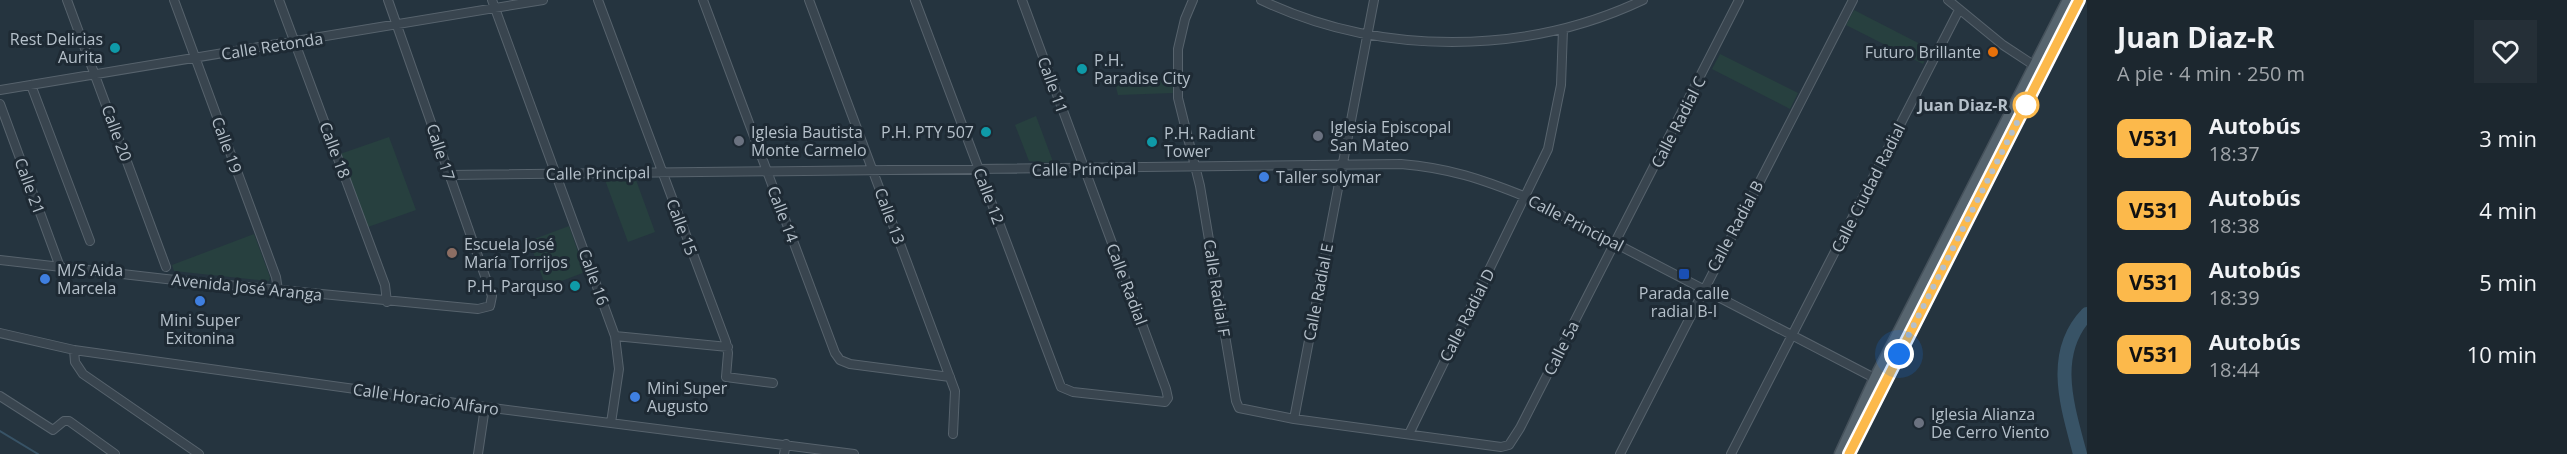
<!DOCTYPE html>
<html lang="es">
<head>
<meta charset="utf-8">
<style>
	body { margin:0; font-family:"Open Sans",sans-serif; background:#252f37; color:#f1f3f6; height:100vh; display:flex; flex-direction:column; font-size:22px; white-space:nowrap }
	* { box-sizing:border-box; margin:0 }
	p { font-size:20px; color:#a0a5aa }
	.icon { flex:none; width:33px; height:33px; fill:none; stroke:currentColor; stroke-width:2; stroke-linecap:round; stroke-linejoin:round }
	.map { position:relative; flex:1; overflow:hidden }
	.panel { display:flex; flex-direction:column; background:#1c272f; width:480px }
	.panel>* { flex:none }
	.badge { padding:0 12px; border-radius:9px; font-size:21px; line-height:39px }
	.you { position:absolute; width:30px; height:30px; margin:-15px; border:4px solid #fff; border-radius:50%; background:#1a73e8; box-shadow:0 0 0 9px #1a73e833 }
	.map>.badge { position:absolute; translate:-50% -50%; box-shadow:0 0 0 3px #fff }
	.round { display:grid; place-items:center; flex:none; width:63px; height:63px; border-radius:0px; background:#252f37 }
	.summary { display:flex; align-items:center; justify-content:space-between; height:102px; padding:0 30px }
	h1 { font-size:28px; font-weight:700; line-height:45px }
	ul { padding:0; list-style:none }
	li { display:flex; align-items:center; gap:18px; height:72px; padding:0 30px }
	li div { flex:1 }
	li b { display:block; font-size:22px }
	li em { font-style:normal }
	li .badge { min-width:66px; font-weight:700; text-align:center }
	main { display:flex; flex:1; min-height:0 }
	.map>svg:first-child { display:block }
	.green { fill:#27403f }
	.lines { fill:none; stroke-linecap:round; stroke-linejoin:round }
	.stream { stroke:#385366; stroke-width:2 }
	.river { stroke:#385366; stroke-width:14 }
	.minor-casing { stroke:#57636d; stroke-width:10 }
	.major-casing { stroke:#45515b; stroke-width:13 }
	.minor { stroke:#39454f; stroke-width:8 }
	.major { stroke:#57656f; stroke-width:10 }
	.line-casing { stroke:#fff; stroke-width:14 }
	.line { stroke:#fcb94b; stroke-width:9 }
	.walk { stroke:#b5c0ca; stroke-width:6; stroke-dasharray:0 10.8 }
	.culture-dot { fill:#0f9aa8; stroke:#1e2a34; stroke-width:2 }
	.food-dot { fill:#e8710a; stroke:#1e2a34; stroke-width:2 }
	.stop-dot { fill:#fff; stroke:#fcb94b; stroke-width:3 }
	.worship-dot { fill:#6b7280; stroke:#1e2a34; stroke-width:2 }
	.shop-dot { fill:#3f7fe0; stroke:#1e2a34; stroke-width:2 }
	.education-dot { fill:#8d6e63; stroke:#1e2a34; stroke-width:2 }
	.transit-dot { fill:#1a4fb4; stroke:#1e2a34; stroke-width:2 }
	.labels { text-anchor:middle; stroke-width:6; stroke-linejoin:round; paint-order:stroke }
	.poi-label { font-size:16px; fill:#b5c0ca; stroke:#1e2a34; text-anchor:start }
	.street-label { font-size:16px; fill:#b5c0ca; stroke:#1e2a34 }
	.stop-label { font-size:16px; font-weight:bold; fill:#b5c0ca; stroke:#1e2a34; text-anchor:end }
</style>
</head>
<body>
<main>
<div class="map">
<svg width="2087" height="454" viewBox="0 0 2087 454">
	<rect width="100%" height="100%" fill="#25343f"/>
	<path class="green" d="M1854 10 1930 49 1923 64 1846 25Z
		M1720 54 1798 93 1790 109 1712 69Z
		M1114 79 1172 80 1173 93 1118 95Z
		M1036 116 1052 159 1053 163 1029 161 1015 125Z
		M389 137 416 210 368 227 340 154Z
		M605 180H636L655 232 628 242Z
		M569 226 585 272 546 287 529 241Z
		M254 234 270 277 269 281 174 271 172 265Z"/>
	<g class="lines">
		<path class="stream" d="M0 431 38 454"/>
		<path class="river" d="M2080 454C2068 408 2049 354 2087 314"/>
		<g class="minor-casing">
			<path id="minor" d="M67 0 166 267
				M174 0 276 277 278 290
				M279 0 385 285 387 302
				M492 0 615 336 619 369 611 423
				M598 0 726 342 728 353 726 377 773 383
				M703 0 835 353 840 360 850 364 950 377
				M809 0 955 391 953 434
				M915 0 1061 387 1073 392 1165 402 1168 398 1166 389 1022 0
				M1193 0 1185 19 1178 49V98L1200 186 1236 401 1239 408 1294 419 1501 447 1509 445 1520 428 1739 0
				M1261 0C1379 56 1525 56 1643 0
				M1948 0 2003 45 2038 68
				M31 85 90 241
				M0 90 543 0
				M0 104 60 267
				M449 175 1401 164C1449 168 1482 179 1526 197L1880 381
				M0 260 166 279 478 309 490 306 492 296 388 0
				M0 333 74 350 485 407 854 454
				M615 336 728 347
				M74 350 75 362 83 374 199 454
				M0 396 53 430 64 421H69L115 454
				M1294 419 1374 0
				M1409 434 1548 149 1561 85 1563 29
				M478 454 485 407
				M784 454 786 444
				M1620 454 1853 0
				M1731 454 1959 10"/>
		</g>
		<g class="major-casing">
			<path id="major" d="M1840 454 1875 378 2068 0
				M1849 454 2079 0"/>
		</g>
		<use href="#minor" class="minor"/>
		<use href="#major" class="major"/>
	</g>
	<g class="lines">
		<g class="line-casing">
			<path id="line" d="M1849 454 2079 0"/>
		</g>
		<use href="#line" class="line"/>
		<path class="walk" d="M1899 354 2026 105"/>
	</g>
	<g class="culture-dot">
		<circle cx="115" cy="48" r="6"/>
		<circle cx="1082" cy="69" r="6"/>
		<circle cx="986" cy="132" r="6"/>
		<circle cx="1152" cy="142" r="6"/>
		<circle cx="575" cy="286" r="6"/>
	</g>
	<circle class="food-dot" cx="1993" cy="52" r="6"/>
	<circle class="stop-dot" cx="2026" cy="105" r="12"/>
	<g class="worship-dot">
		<circle cx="1318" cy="136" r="6"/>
		<circle cx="739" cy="141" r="6"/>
		<circle cx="1919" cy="423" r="6"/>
	</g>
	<g class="shop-dot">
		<circle cx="1264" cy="177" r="6"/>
		<circle cx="45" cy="279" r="6"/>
		<circle cx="200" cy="301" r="6"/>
		<circle cx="635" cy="397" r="6"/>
	</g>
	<circle class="education-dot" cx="452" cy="253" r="6"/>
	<rect class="transit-dot" x="1678" y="268" width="12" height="12" rx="3"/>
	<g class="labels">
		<g class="poi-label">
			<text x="103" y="45" text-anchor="end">Rest Delicias<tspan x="103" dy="18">Aurita</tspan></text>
			<text x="1981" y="58" text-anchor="end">Futuro Brillante</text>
			<text x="1094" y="66">P.H.<tspan x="1094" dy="18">Paradise City</tspan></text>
			<text x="1330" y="133">Iglesia Episcopal<tspan x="1330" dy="18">San Mateo</tspan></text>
			<text x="751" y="138">Iglesia Bautista<tspan x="751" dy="18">Monte Carmelo</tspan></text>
			<text x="974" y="138" text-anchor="end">P.H. PTY 507</text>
			<text x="1164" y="139">P.H. Radiant<tspan x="1164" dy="18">Tower</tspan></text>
			<text x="1276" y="183">Taller solymar</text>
			<text x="464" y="250">Escuela José<tspan x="464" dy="18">María Torrijos</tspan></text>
			<text x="57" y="276">M/S Aida<tspan x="57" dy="18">Marcela</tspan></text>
			<text x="563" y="292" text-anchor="end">P.H. Parquso</text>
			<text x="1684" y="299" text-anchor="middle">Parada calle<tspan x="1684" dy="18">radial B-I</tspan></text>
			<text x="200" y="326" text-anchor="middle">Mini Super<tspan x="200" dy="18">Exitonina</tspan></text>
			<text x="647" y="394">Mini Super<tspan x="647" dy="18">Augusto</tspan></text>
			<text x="1931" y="420">Iglesia Alianza<tspan x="1931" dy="18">De Cerro Viento</tspan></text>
		</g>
		<g class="street-label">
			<text transform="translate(272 46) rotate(-9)" y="6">Calle Retonda</text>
			<text transform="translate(1053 85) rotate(70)" y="6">Calle 11</text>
			<text transform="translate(1678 122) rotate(-63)" y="6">Calle Radial C</text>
			<text transform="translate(117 133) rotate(70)" y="6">Calle 20</text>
			<text transform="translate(227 145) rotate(70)" y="6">Calle 19</text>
			<text transform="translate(335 150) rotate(69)" y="6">Calle 18</text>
			<text transform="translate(441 152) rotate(72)" y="6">Calle 17</text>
			<text transform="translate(1084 169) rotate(-1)" y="6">Calle Principal</text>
			<text transform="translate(598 173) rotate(-1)" y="6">Calle Principal</text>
			<text transform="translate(30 186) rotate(70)" y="6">Calle 21</text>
			<text transform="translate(1868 188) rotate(-63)" y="6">Calle Ciudad Radial</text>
			<text transform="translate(989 196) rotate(69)" y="6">Calle 12</text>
			<text transform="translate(783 214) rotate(69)" y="6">Calle 14</text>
			<text transform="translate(890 216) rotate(70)" y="6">Calle 13</text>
			<text transform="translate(1576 223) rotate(27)" y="6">Calle Principal</text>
			<text transform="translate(1735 226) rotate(-62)" y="6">Calle Radial B</text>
			<text transform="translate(682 227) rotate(69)" y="6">Calle 15</text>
			<text transform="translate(594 277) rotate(70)" y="6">Calle 16</text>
			<text transform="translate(1127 284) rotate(69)" y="6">Calle Radial</text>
			<text transform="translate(247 287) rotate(6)" y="6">Avenida José Aranga</text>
			<text transform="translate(1217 288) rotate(81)" y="6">Calle Radial F</text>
			<text transform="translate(1318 292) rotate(-79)" y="6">Calle Radial E</text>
			<text transform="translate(1467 315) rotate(-63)" y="6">Calle Radial D</text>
			<text transform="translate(1561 348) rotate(-63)" y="6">Calle 5a</text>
			<text transform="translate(426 399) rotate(8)" y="6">Calle Horacio Alfaro</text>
		</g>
		<g class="stop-label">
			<text x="2008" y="111">Juan Diaz-R</text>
		</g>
	</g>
</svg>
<div class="you" style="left:1899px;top:354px"></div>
</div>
<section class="panel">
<div class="summary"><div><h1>Juan Diaz-R</h1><p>A pie · 4 min · 250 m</p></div><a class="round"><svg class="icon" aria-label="heart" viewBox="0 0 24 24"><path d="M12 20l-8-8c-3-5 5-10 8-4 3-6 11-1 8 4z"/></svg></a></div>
<ul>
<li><span class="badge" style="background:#fcb94b;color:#111">V531</span><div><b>Autobús</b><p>18:37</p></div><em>3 min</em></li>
<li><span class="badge" style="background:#fcb94b;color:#111">V531</span><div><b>Autobús</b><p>18:38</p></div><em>4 min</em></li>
<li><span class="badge" style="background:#fcb94b;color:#111">V531</span><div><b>Autobús</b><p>18:39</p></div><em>5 min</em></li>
<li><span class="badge" style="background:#fcb94b;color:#111">V531</span><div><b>Autobús</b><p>18:44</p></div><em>10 min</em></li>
</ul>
</section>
</main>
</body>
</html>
